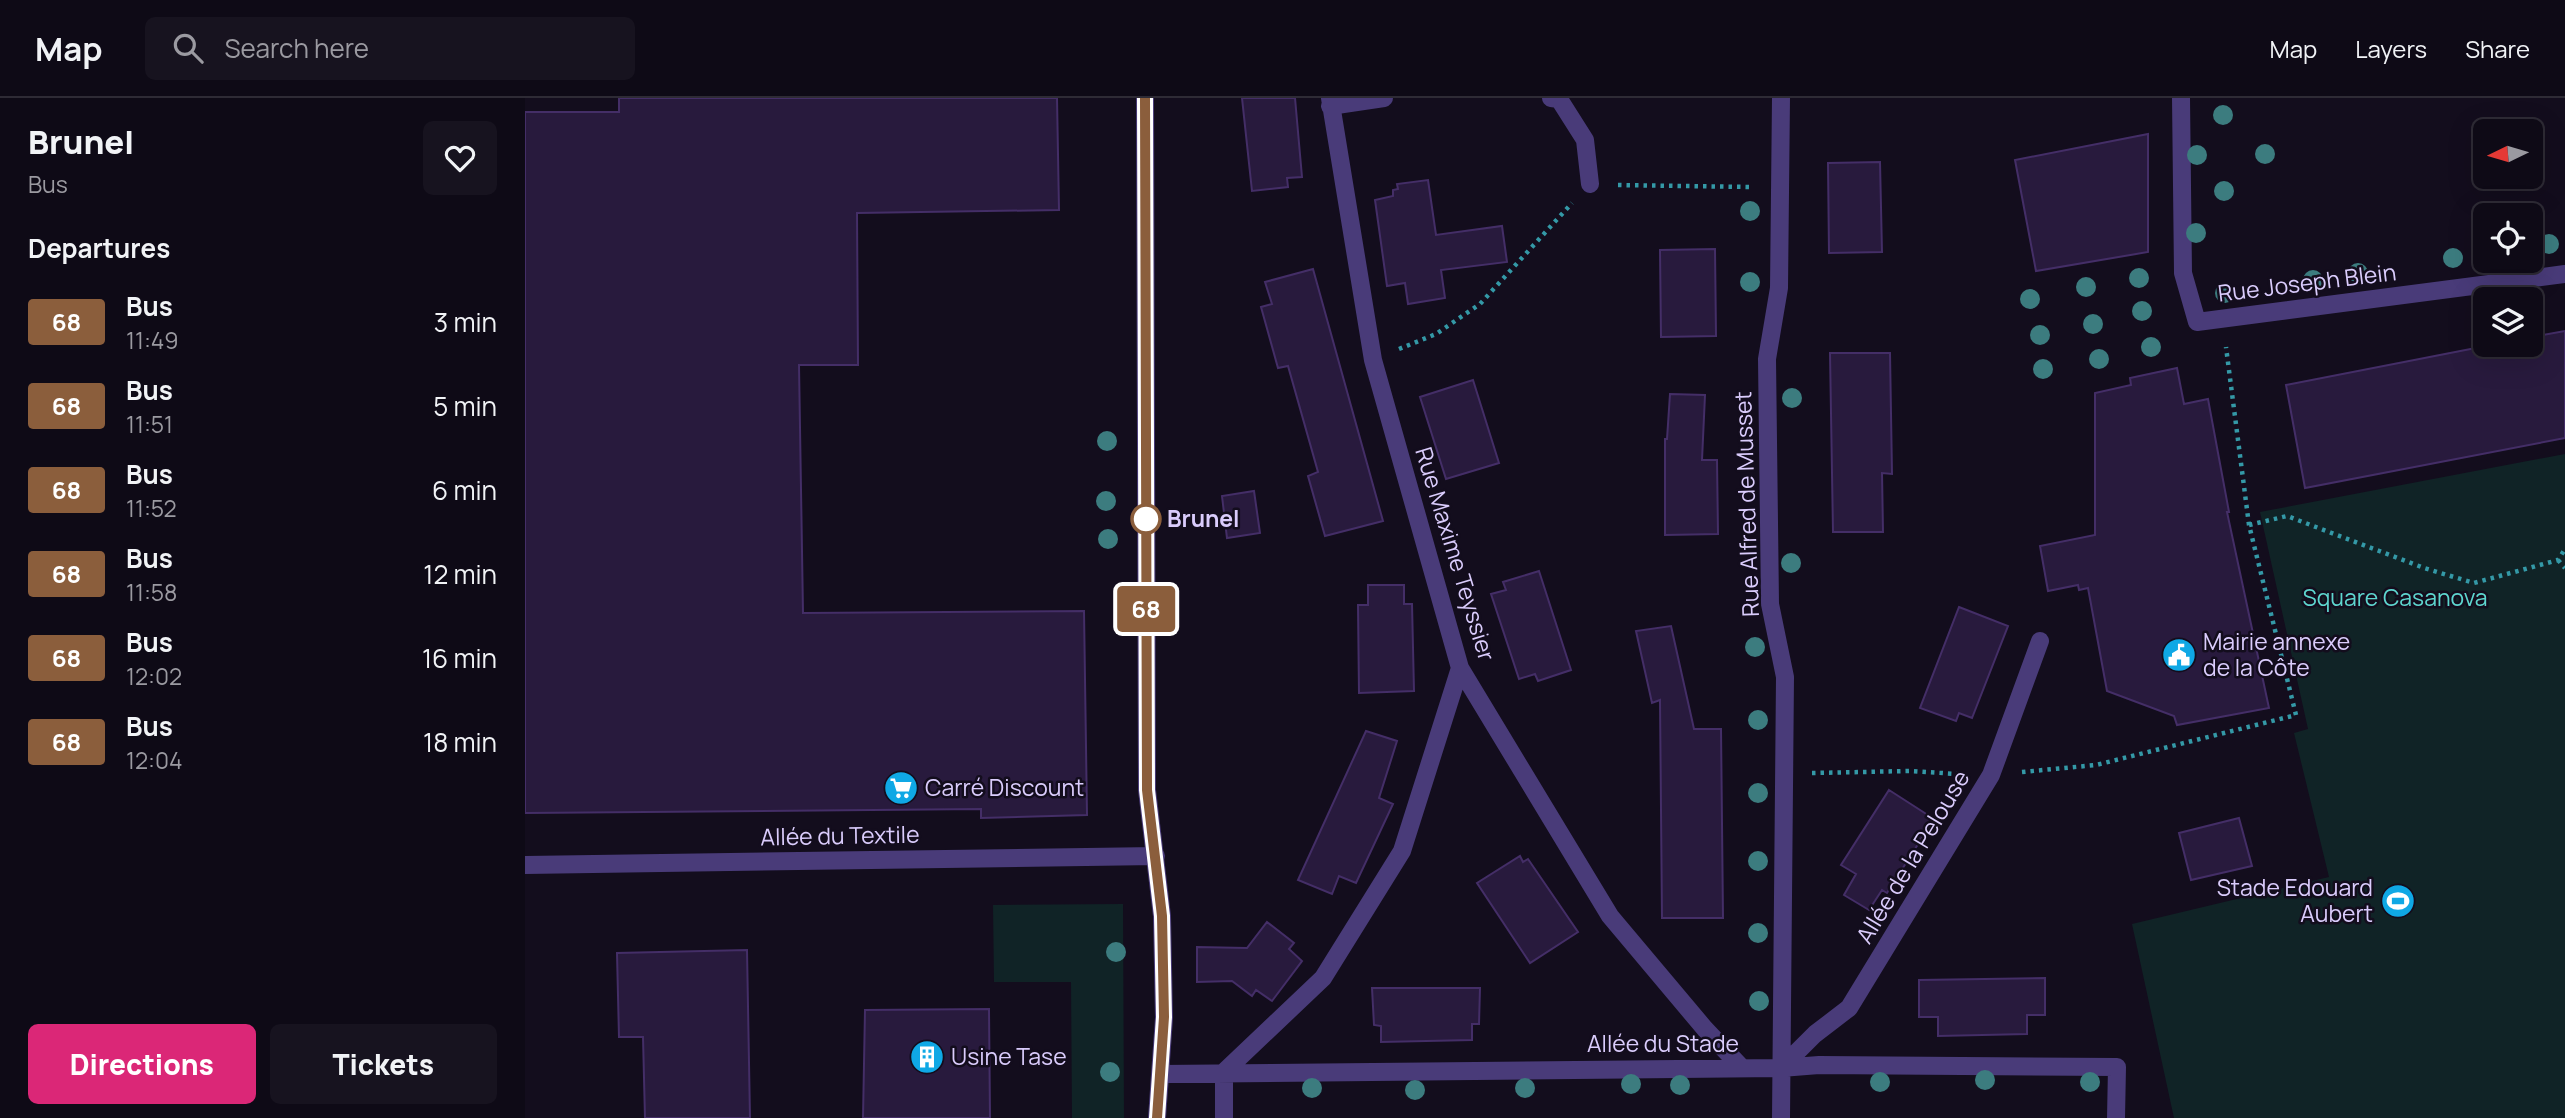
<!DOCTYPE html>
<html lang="en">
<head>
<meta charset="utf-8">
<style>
	body { margin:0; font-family:Manrope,sans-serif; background:#17131f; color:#f1f3f6; height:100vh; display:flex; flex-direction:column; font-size:26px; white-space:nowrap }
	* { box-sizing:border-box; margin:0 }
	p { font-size:23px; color:#9b9aa1 }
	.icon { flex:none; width:38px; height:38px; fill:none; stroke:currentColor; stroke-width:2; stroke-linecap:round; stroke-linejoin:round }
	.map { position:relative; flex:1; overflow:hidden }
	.side { display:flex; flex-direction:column; background:#0e0a16; width:525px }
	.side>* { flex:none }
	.badge { padding:0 14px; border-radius:5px; font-size:24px; line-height:46px }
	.needle { width:46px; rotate:265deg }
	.buttons { position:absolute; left:1948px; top:21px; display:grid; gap:14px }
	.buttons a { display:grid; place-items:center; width:70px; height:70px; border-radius:10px; background:#0e0a16; box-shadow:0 7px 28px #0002,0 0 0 2px #2e2b35; font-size:35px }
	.map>.badge { position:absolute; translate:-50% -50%; box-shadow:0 0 0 4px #fff }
	h2 { padding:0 28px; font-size:26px; line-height:63px }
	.round { display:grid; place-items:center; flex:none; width:74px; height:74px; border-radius:10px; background:#17131f }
	.headline { display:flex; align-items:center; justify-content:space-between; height:119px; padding:0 28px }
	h1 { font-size:33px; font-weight:800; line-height:52px }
	.primary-button { display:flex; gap:14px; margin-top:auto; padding:14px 28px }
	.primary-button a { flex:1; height:80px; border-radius:10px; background:#db2777; color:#fff; font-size:28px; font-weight:800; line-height:80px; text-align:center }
	.primary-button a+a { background:#17131f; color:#f1f3f6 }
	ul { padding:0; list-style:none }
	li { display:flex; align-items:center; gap:21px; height:84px; padding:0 28px }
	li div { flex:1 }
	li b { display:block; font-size:26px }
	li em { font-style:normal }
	li .badge { min-width:77px; font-weight:700; text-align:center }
	header { display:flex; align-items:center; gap:42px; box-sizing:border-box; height:98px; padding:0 35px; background:#0e0a16; border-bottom:2px solid #2e2b35 }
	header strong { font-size:33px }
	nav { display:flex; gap:38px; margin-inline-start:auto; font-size:24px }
	.search { width:490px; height:63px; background:#17131f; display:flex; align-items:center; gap:18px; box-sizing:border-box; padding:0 24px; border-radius:10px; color:#9b9aa1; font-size:26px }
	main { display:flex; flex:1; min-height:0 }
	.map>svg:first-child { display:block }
	.green { fill:#102326 }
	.building { fill:#281a3d; stroke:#442e67; stroke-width:2 }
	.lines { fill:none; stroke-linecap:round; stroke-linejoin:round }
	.path { stroke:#3499a7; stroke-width:4.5; stroke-dasharray:3.5 5; stroke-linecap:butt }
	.minor { stroke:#493b79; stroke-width:18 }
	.tree { fill:#3c7c7f }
	.line-casing { stroke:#fff; stroke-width:16 }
	.line { stroke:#8b5e3c; stroke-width:10 }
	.stop-dot { fill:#fff; stroke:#8b5e3c; stroke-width:3.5 }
	.labels { text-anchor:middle; stroke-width:5; stroke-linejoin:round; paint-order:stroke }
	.street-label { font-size:23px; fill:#daccfc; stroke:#130d1d }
	.stop-label { font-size:23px; font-weight:bold; fill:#daccfc; stroke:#130d1d; text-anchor:start }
	.park-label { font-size:23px; fill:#5ed6cf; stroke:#130d1d }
	.poi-label { font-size:23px; fill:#daccfc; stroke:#130d1d; text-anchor:start }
</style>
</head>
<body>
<header>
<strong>Map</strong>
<div class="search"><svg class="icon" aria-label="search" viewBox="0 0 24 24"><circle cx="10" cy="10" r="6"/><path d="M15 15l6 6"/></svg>Search here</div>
<nav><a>Map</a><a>Layers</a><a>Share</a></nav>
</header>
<main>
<section class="side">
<div class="headline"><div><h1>Brunel</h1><p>Bus</p></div><a class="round"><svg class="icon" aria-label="heart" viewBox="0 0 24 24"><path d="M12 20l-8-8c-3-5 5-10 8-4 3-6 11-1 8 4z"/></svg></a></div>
<h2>Departures</h2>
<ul>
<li><span class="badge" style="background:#8b5e3c;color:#fff">68</span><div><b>Bus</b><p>11:49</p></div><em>3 min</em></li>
<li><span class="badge" style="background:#8b5e3c;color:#fff">68</span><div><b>Bus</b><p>11:51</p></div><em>5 min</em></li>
<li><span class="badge" style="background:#8b5e3c;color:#fff">68</span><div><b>Bus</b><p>11:52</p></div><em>6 min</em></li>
<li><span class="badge" style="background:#8b5e3c;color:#fff">68</span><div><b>Bus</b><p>11:58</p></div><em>12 min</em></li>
<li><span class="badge" style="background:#8b5e3c;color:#fff">68</span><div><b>Bus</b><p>12:02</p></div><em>16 min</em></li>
<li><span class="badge" style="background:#8b5e3c;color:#fff">68</span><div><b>Bus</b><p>12:04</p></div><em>18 min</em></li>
</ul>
<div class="primary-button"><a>Directions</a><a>Tickets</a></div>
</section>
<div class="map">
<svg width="2040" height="1020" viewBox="0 0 2040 1020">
	<rect width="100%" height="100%" fill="#130d1d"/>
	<path class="green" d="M2040 356V1020H1649L1607 826 1804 779 1769 635 1783 631 1735 414Z
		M598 806 599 1020H547L546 884H469L468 807Z"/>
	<path class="building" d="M94 0H532L534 112 332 115 333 267H274L278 515 559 513 562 717 456 720V711L0 715V14H94Z
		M717 0H770L777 79 762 80 763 89 727 93Z
		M1623 36V154L1511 173 1490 62Z
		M1355 64 1357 154 1304 155 1303 65Z
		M903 82 911 137 977 128 982 164 916 172 920 200 883 206 880 185 862 188 850 102 868 98V92L873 91 872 86Z
		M1190 151 1191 238 1136 239 1135 152Z
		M788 171 858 423 800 438 783 378 793 374 763 268 753 270 736 209 747 206 740 184Z
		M2040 233V340L1780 390 1761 287 1966 247H2006V239Z
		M1305 255H1365L1367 376 1357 375 1358 434H1308Z
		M1652 270 1659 306 1683 301 1704 414H1702L1744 610 1652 627 1649 618 1582 593 1563 490 1554 492 1553 487 1523 493 1515 448 1570 437V295L1606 287 1605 280Z
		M948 282 974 365 921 381 895 299Z
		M1145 296 1180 297 1177 362H1192L1193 436 1140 437V341H1142Z
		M729 393 735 435 702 440 697 398Z
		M1014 473 1046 572 1013 583 1010 576 994 581 966 496 981 492 978 484Z
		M843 487H879V506H887L889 593 834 595 833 507H843Z
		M1434 509 1483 528 1447 620 1434 615 1431 623 1395 610Z
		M1146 528 1169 631H1196L1198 820H1137L1135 602 1127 605 1111 533Z
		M841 633 872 643 854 700 868 706 831 785 814 778 807 796 773 782Z
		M1364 692 1409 721 1362 795 1357 792 1344 812 1319 797 1331 776 1316 767Z
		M1714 720 1727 768 1666 782 1654 735Z
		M995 758 998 764 1003 761 1053 834 1005 865 952 785Z
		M742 824 769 845 764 851 777 863 747 903 731 892 727 898 707 883 672 884V849L722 850Z
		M222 852 225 1020H120L118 939H94L92 855Z
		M1520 880V917H1502V936L1413 938V919H1394V882Z
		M847 890H955L954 926H947V942L856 944V928L849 927Z
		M464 911 465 1020H338L340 912Z"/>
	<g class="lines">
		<path class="path" d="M1093 87 1228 89
			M874 251 911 236 955 206 1047 105
			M1724 427 1762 418 1899 470 1949 485 2033 462 2040 451
			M2033 462 2040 470
			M1497 674 1571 667 1771 617 1724 427 1701 249
			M1287 675 1385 673 1432 676"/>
		<path class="minor" d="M620 0 622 692 637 818 639 920 632 1020
			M805 0 848 262 935 570 1085 818 1180 931 1217 970
			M1026 0 1034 1 1060 42 1065 86
			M1656 0 1658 175 1672 224 2040 176
			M805 8 859 0
			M0 767 631 758
			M1256 970 1290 936 1324 910 1466 677 1515 543
			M635 976 1256 970 1294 967 1592 969 1591 1020
			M699 1020V974L798 880 877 753 935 570
			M1256 1020 1260 579 1245 506 1242 261 1254 190 1256 0"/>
	</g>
	<g class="tree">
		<circle cx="1698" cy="17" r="10"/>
		<circle cx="1740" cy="56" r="10"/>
		<circle cx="1672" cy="57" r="10"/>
		<circle cx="1699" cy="93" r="10"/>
		<circle cx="1225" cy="113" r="10"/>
		<circle cx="1671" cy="135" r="10"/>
		<circle cx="2024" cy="146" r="10"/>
		<circle cx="1928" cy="160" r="10"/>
		<circle cx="1833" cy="175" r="10"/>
		<circle cx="1614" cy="180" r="10"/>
		<circle cx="1788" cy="182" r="10"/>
		<circle cx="1225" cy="184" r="10"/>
		<circle cx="1561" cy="189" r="10"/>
		<circle cx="1700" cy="195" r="10"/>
		<circle cx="1505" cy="201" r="10"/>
		<circle cx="1617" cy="213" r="10"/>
		<circle cx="1568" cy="226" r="10"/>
		<circle cx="1515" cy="237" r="10"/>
		<circle cx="1626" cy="249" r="10"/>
		<circle cx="1574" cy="261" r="10"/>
		<circle cx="1518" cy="271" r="10"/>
		<circle cx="1267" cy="300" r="10"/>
		<circle cx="582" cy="343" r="10"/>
		<circle cx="581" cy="403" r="10"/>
		<circle cx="583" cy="441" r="10"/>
		<circle cx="1266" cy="465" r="10"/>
		<circle cx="1230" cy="549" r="10"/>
		<circle cx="1233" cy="622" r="10"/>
		<circle cx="1233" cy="695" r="10"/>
		<circle cx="1233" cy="763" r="10"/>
		<circle cx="1233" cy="835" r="10"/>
		<circle cx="591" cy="854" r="10"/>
		<circle cx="1234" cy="903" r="10"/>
		<circle cx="585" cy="974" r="10"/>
		<circle cx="1460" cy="982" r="10"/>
		<circle cx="1355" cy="984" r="10"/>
		<circle cx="1565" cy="984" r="10"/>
		<circle cx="1106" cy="986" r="10"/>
		<circle cx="1155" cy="987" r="10"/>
		<circle cx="787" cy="990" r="10"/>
		<circle cx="1000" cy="990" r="10"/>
		<circle cx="890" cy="992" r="10"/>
	</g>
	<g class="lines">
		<g class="line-casing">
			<path id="line" d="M620 0 622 692 637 818 639 919 632 1020"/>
		</g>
		<use href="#line" class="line"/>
	</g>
	<defs>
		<g id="civic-disc" transform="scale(1.75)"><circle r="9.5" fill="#0fa8e5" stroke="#130d1d"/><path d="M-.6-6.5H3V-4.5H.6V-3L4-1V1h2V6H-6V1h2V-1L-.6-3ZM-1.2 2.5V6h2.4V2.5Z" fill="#fff"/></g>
		<g id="supermarket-disc" transform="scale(1.75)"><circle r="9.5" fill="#0fa8e5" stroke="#130d1d"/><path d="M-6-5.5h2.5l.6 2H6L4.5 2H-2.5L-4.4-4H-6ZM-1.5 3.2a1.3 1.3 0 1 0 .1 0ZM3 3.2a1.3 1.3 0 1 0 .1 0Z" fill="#fff"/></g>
		<g id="stadium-disc" transform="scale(1.75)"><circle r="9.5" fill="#0fa8e5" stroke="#130d1d"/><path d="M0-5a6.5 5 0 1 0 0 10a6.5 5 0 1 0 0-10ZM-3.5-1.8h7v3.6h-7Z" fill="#fff"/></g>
		<g id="building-disc" transform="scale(1.75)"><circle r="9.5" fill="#0fa8e5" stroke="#130d1d"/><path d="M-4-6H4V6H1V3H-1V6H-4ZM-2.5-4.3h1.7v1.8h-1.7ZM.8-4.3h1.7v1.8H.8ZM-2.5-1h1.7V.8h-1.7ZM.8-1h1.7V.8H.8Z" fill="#fff"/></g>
	</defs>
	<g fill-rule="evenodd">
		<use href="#civic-disc" x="1654" y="557"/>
		<use href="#supermarket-disc" x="376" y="690"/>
		<use href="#stadium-disc" x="1873" y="803"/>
		<use href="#building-disc" x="402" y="959"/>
	</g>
	<circle class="stop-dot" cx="621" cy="421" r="14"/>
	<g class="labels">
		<g class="street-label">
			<text transform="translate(1782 185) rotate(-7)" y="8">Rue Joseph Blein</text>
			<text transform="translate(1222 406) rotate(-92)" y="8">Rue Alfred de Musset</text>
			<text transform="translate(930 456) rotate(73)" y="8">Rue Maxime Teyssier</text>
			<text transform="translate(315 738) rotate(-1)" y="8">Allée du Textile</text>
			<text transform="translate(1388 759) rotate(-59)" y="8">Allée de la Pelouse</text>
			<text x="1138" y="954">Allée du Stade</text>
		</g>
		<g class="stop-label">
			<text x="642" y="429">Brunel</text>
		</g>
		<g class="park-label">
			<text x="1870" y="508">Square Casanova</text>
		</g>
		<g class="poi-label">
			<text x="1678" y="552">Mairie annexe<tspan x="1678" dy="26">de la Côte</tspan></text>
			<text x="400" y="698">Carré Discount</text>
			<text x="1848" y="798" text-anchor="end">Stade Edouard<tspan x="1848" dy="26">Aubert</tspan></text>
			<text x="426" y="967">Usine Tase</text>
		</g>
	</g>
</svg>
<div class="buttons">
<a><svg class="needle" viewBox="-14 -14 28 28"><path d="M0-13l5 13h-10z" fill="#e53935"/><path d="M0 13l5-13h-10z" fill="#9b9aa1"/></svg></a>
<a><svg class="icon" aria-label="locate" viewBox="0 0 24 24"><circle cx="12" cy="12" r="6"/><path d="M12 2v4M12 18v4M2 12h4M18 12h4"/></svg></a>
<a><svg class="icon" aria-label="layers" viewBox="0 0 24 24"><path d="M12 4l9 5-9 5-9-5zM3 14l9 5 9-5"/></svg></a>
</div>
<b class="badge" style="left:621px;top:511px;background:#8b5e3c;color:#fff">68</b>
</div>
</main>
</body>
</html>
